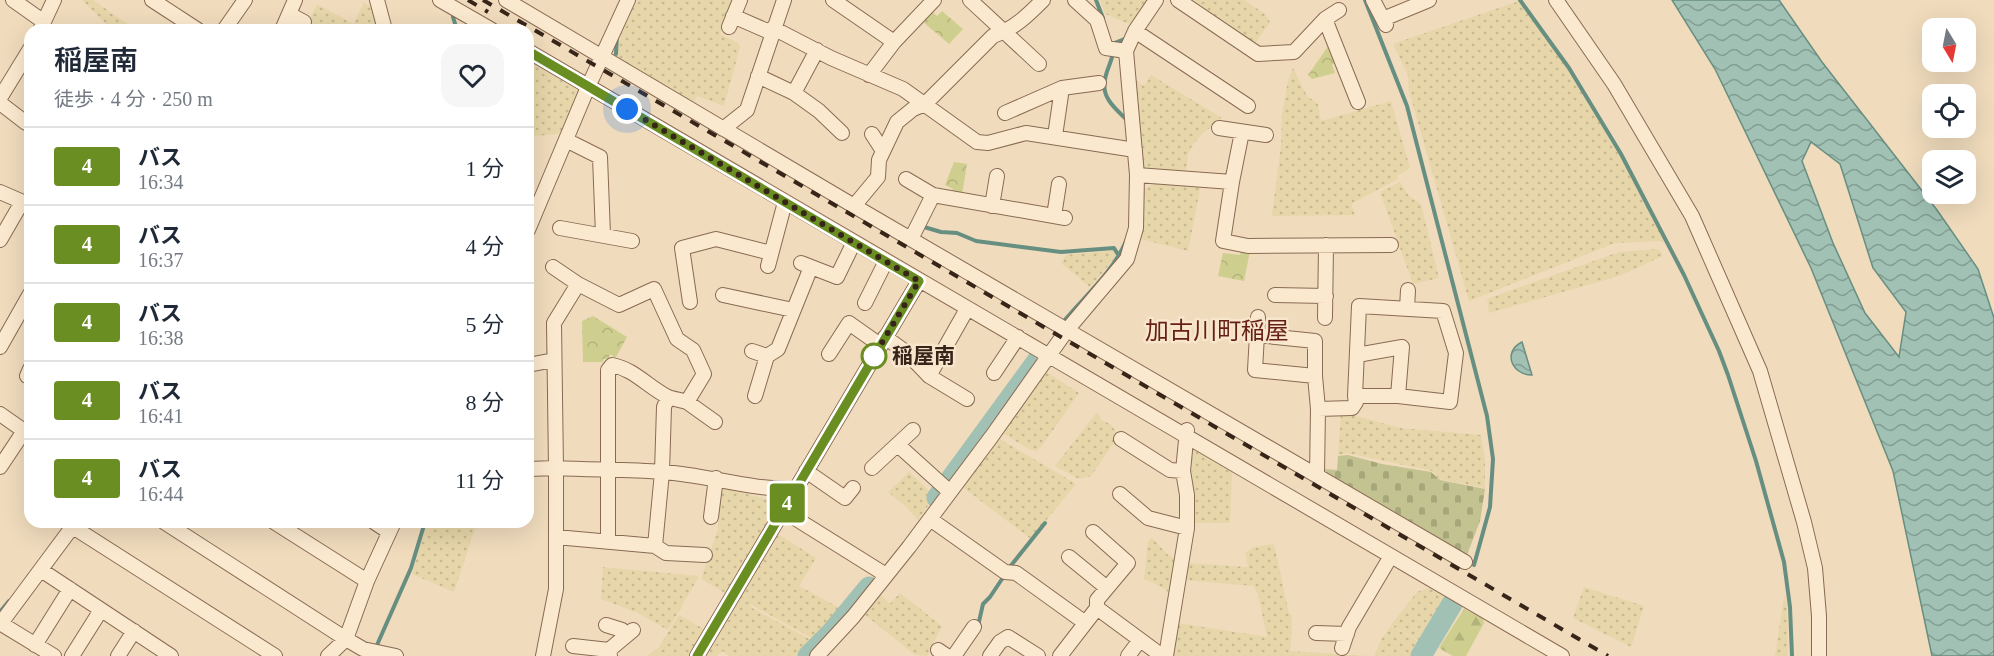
<!DOCTYPE html>
<html lang="ja">
<head>
<meta charset="utf-8">
<style>
	body { margin:0; font-family:"Times New Roman","Noto Sans JP",serif; background:#f6f6f7; color:#1f2937; height:100vh; display:flex; flex-direction:column; font-size:22px; white-space:nowrap }
	* { box-sizing:border-box; margin:0 }
	p { font-size:20px; color:#747a83 }
	.icon { flex:none; width:33px; height:33px; fill:none; stroke:currentColor; stroke-width:2; stroke-linecap:round; stroke-linejoin:round }
	.map { position:relative; flex:1; overflow:hidden }
	.sheet { position:absolute; left:24px; top:24px; width:510px; height:504px; display:flex; flex-direction:column; background:#fff; border-radius:18px; box-shadow:0 6px 24px #0002 }
	.sheet>* { flex:none }
	.badge { padding:0 12px; border-radius:4px; font-size:21px; line-height:39px }
	.needle { width:39px; rotate:170deg }
	.controls { position:absolute; left:1922px; top:18px; display:grid; gap:12px }
	.controls a { display:grid; place-items:center; width:54px; height:54px; border-radius:12px; background:#fff; box-shadow:0 6px 24px #0002; font-size:30px }
	.you { position:absolute; width:30px; height:30px; margin:-15px; border:4px solid #fff; border-radius:50%; background:#1a73e8; box-shadow:0 0 0 9px #1a73e833 }
	.map>.badge { position:absolute; translate:-50% -50%; box-shadow:0 0 0 3px #fff }
	.round { display:grid; place-items:center; flex:none; width:63px; height:63px; border-radius:18px; background:#f6f6f7 }
	.headline { display:flex; align-items:center; justify-content:space-between; height:102px; padding:0 30px }
	h1 { font-size:28px; font-weight:600; line-height:45px }
	ul { padding:0; list-style:none }
	li { display:flex; align-items:center; gap:18px; height:78px; padding:0 30px; border-top:2px solid #e0e1e3 }
	li div { flex:1 }
	li b { display:block; font-size:22px }
	li em { font-style:normal }
	li .badge { min-width:66px; font-weight:700; text-align:center }
	.map>svg:first-child { display:block }
	.farmland { fill:url(#farmland-dots) }
	.forest { fill:url(#forest-firs) }
	.cemetery { fill:url(#cemetery-stones) }
	.park { fill:url(#park-crowns) }
	.water { fill:url(#water-waves); stroke:#678f81; stroke-width:1.5; fill-rule:evenodd }
	.lines { fill:none; stroke-linecap:round; stroke-linejoin:round }
	.stream { stroke:#678f81; stroke-width:4 }
	.river { stroke:#a0c1b4; stroke-width:21 }
	.minor-casing { stroke:#896a54; stroke-width:16 }
	.minor { stroke:#fbe9cf; stroke-width:14 }
	.rail { stroke:#37251a; stroke-width:4; stroke-dasharray:10 10; stroke-linecap:butt }
	.line-casing { stroke:#fff; stroke-width:14 }
	.line { stroke:#6b8e23; stroke-width:9 }
	.walk { stroke:#37251a; stroke-width:6; stroke-dasharray:0 10.8 }
	.stop-dot { fill:#fff; stroke:#6b8e23; stroke-width:3 }
	.labels { text-anchor:middle; stroke-width:5; stroke-linejoin:round; paint-order:stroke }
	.stop-label { font-size:21px; font-weight:bold; fill:#37251a; stroke:#f7e6cc; text-anchor:start }
	.quarter-label { font-size:24px; fill:#661f17; stroke:#f7e6cc }
</style>
</head>
<body>
<div class="map">
<svg width="1994" height="656" viewBox="0 0 1994 656">
	<defs>
		<pattern id="farmland-dots" width="8" height="8" patternUnits="userSpaceOnUse" patternTransform="scale(1.5)"><rect width="8" height="8" fill="#e7d6a9"/><path d="M2 2h.1M6 6h.1" fill="none" stroke="#c7b891" stroke-width="1.8" stroke-linecap="round"/></pattern>
		<pattern id="forest-firs" width="22" height="20" patternUnits="userSpaceOnUse" patternTransform="scale(1.5)"><rect width="22" height="20" fill="#cecf8f"/><path d="M5 1l3.5 6h-7zM16 11l3.5 6h-7z" fill="#b2b27b"/></pattern>
		<pattern id="cemetery-stones" width="16" height="16" patternUnits="userSpaceOnUse" patternTransform="scale(1.5)"><rect width="16" height="16" fill="#c2c390"/><path d="M2 7V4a2 2 0 0 1 4 0v3zM10 15v-3a2 2 0 0 1 4 0v3z" fill="#a7a77c"/></pattern>
		<pattern id="park-crowns" width="20" height="18" patternUnits="userSpaceOnUse" patternTransform="scale(1.5)"><rect width="20" height="18" fill="#cecf8f"/><path d="M2 6a3 3 0 1 1 6 0M12 15a3 3 0 1 1 6 0" fill="none" stroke="#b2b27b"/></pattern>
		<pattern id="water-waves" width="16" height="10" patternUnits="userSpaceOnUse" patternTransform="scale(1.5)"><rect width="16" height="10" fill="#a0c1b4"/><path d="M0 5q4-4 8 0t8 0" fill="none" stroke="#839d92"/></pattern>
	</defs>
	<rect width="100%" height="100%" fill="#f0dbbc"/>
	<path class="farmland" d="M82 0H93L136 30H112Z
		M638 0H736L720 34 738 43 740 47 724 106 697 96 692 106 608 56 619 31Z
		M1100 0H1149L1132 25 1105 14Z
		M1185 0H1244L1265 14 1270 22 1254 45Z
		M1519 1 1568 69 1606 130 1666 243 1658 241 1615 243 1469 301 1409 91 1408 75 1393 44Z
		M364 3 374 8 381 30H305L317 4 353 24Z
		M528 60 579 89 576 106 564 133 528 137Z
		M1293 68 1307 96 1318 104 1321 121 1391 101 1410 168 1397 176 1398 179 1351 204 1355 215 1272 216 1281 145 1282 113 1288 81Z
		M1151 75 1222 118 1202 134 1192 146 1188 154 1186 171 1142 169 1133 78 1144 86Z
		M1159 181 1201 184 1188 251 1137 238 1141 191Z
		M1400 182 1409 196 1421 204 1439 278 1413 284 1380 192Z
		M1659 249 1663 256 1619 276 1489 313 1487 299 1619 252Z
		M1118 250 1114 259 1090 287 1061 263 1066 255Z
		M1045 371 1079 393 1041 447 1036 451 1029 449 999 431Z
		M1097 412 1101 420 1110 424 1119 435 1091 476 1079 479 1055 466Z
		M1341 412 1400 428 1481 435 1485 460V488L1439 479 1432 471 1347 453 1338 455Z
		M998 438 1076 484 1031 539 960 485Z
		M1195 448 1232 469 1230 523H1193L1191 450Z
		M909 472 935 496 918 520 905 506 888 492Z
		M720 486 768 500 781 499 725 593 701 579 718 529Z
		M427 522H477L454 592 412 574Z
		M778 534 816 558 799 586 845 611 819 642 750 604 752 608 817 643 804 656H729L723 651 716 656H706Z
		M1152 538 1168 555 1179 561 1172 593 1168 592 1166 590 1152 582 1144 579 1148 541Z
		M1274 544 1289 614H1291L1292 630 1290 651 1368 656H1171L1178 623 1267 637 1258 595 1254 586 1184 580 1187 563 1248 567 1245 553 1254 547Z
		M603 567 699 576 668 630 636 612 601 599Z
		M1584 587 1644 606 1631 647 1573 618Z
		M1429 588 1449 600 1423 643 1391 625 1417 592Z
		M878 592 890 604 900 593 942 626 927 656 915 655 864 614Z
		M1784 597 1787 603 1788 656H1775Z
		M679 615 704 629 689 656H647L659 647Z
		M1391 626 1423 644 1416 656H1374L1382 638Z"/>
	<path class="forest" d="M1464 609 1483 619 1484 623 1466 656H1453L1439 648Z"/>
	<path class="cemetery" d="M1348 455 1382 464 1431 472 1440 480 1485 489 1480 521 1467 555 1466 557 1326 474 1323 469 1337 470 1338 456Z"/>
	<path class="park" d="M931 11 937 16 942 11 963 29 949 44 922 21Z
		M1329 45 1335 63 1332 65 1335 73 1312 79 1308 75Z
		M954 162 967 164 962 195 951 193 953 189 945 185Z
		M1241 249 1250 251 1244 281 1218 276 1223 253 1240 255Z
		M593 316 627 337 615 359 612 355H609V359H603V362H583L582 321Z"/>
	<path class="water" d="M1672 0H1779L1822 62 1937 210 1978 269 1994 318V656H1932L1893 471 1811 268 1715 69ZM1811 142 1840 164 1873 268 1906 312 1899 357 1865 313 1833 243 1802 161Z
		M1522 342 1532 375C1512 375 1502 352 1522 342Z"/>
	<g class="lines">
		<path class="stream" d="M1096 0 1103 18
			M1365 0 1407 106 1487 416 1493 459 1490 507 1474 565
			M1520 0 1569 68 1621 154 1684 275 1719 351 1728 375 1756 461 1784 562 1790 607 1792 656
			M453 17 457 30
			M1112 44 1127 38
			M1113 52C1112 62 1106 70 1105 80 1101 98 1116 109 1128 121
			M616 54 617 36
			M924 227 941 232 957 233 976 241 1061 252 1114 248 1119 256
			M1064 321C1085 296 1113 272 1126 241
			M1009 568 1045 523
			M0 612 9 601
			M978 626 983 604 990 597 1004 576
			M377 645 411 568 425 522"/>
		<path class="river" d="M937 498 1040 357
			M808 656 831 633 869 587
			M1421 656 1452 604"/>
		<g class="minor-casing">
			<path id="minor" d="M13 0 44 22
				M152 0 198 30
				M377 0 385 30
				M440 0 492 30
				M506 0 854 206 1465 562
				M833 0 894 42
				M970 0 1039 64
				M1075 0 1097 20 1106 48 1126 51
				M1178 0 1258 54 1294 52 1325 19 1339 10
				M1373 0 1386 25
				M1556 0 1614 84 1692 216 1760 371 1804 522 1815 568 1819 616V656
				M289 14 304 22
				M733 16 772 33
				M1325 19 1358 102
				M1383 19 1429 0
				M729 27 740 0
				M41 28 54 0
				M773 28 831 58 903 89 977 142 988 143 1026 133 1135 150
				M224 30 245 0
				M282 30 295 0
				M1135 31 1248 106
				M528 51 1562 656
				M869 75 894 42 934 0
				M758 76 794 93 819 111 842 133
				M794 93 817 50
				M0 98 30 49
				M0 103 26 123H30
				M1005 113 1062 88 1099 83
				M1219 128 1266 135
				M723 129 747 110 784 0
				M872 134 883 151
				M1055 136 1062 88
				M566 140 600 157 603 235
				M1137 175 1232 182 1223 241 1248 246 1391 245
				M906 179 933 195
				M1232 182 1242 132
				M0 192 30 205
				M854 206 878 177 879 160 897 122 913 109 925 104 993 36C1014 29 1028 15 1043 0
				M992 206 997 176
				M1054 216 1059 184
				M560 228 632 241
				M528 230 588 87 628 0
				M911 239 933 195 1065 218
				M0 240 22 202
				M801 263 837 277 854 242
				M768 266 785 202
				M553 267 578 284 619 305 654 289 677 339 693 350 704 374 687 402C681 400 673 399 668 397 648 387 634 369 612 365L608 370V541
				M723 295 793 310
				M1275 295 1326 296
				M690 302 682 248 716 239 771 253
				M865 303 886 261
				M1407 309 1408 290
				M1258 317 1255 370 1315 376
				M1325 318 1326 245
				M1257 335 1315 341V376L1318 409 1317 474
				M885 337 907 353 929 376 967 399
				M0 347 30 294
				M752 351 767 356
				M829 354 849 323 880 345
				M1357 355 1402 347 1398 396
				M528 365 554 360
				M994 373 1018 337
				M27 376 30 369
				M929 376 967 309
				M755 396 767 356 778 349 811 267
				M687 402 715 422
				M1318 409 1352 408 1356 402 1355 396 1359 306 1443 311 1456 353 1450 402 1398 396H1355
				M0 414 30 435
				M1121 439 1170 470 1183 471
				M898 445 950 492
				M0 467 24 431
				M872 468 913 430
				M528 469 556 468 554 323 578 284
				M806 471 845 498 853 488
				M1120 494 1148 518 1187 528
				M782 510 886 575
				M711 517 716 478
				M930 519 1005 572 1016 573 1084 622
				M164 522 346 639 363 649 396 656
				M274 522 367 581
				M374 522 389 532
				M73 527 275 656
				M556 537 655 546 662 472 664 407 668 397
				M655 546 666 553 705 555
				M1069 557 1107 588
				M41 570 171 656
				M1097 608 1162 656
				M0 623 54 656
				M1 623 76 522
				M606 625 622 630 626 635
				M1316 633 1347 634
				M35 645 70 589
				M573 646 609 650
				M1342 648 1349 627 1391 556
				M938 650 947 656
				M72 656 101 610
				M118 656 134 631
				M328 656 346 639 367 581 394 522
				M543 656 556 589V468C592 470 628 469 663 472 707 475 751 490 796 489
				M610 656 609 650 633 630
				M697 656 919 281
				M817 656 853 617 909 547 992 436 1067 330 1127 259 1136 228 1137 175 1126 51 1135 31 1156 0
				M954 656 974 627
				M990 656 1000 642 1008 637 1038 656
				M1060 656 1097 608V600L1128 563 1093 532
				M1128 656 1140 640
				M1166 656 1187 528V495L1183 471 1187 430"/>
		</g>
		<use href="#minor" class="minor"/>
		<path class="rail" d="M468 0 488 12
			M483 0 1608 656"/>
	</g>
	<g class="lines">
		<g class="line-casing">
			<path id="line" d="M528 51 919 281 697 656"/>
		</g>
		<use href="#line" class="line"/>
		<path class="walk" d="M627 109 919 281 868 366 874 356"/>
	</g>
	<circle class="stop-dot" cx="874" cy="356" r="12"/>
	<g class="labels">
		<g class="stop-label">
			<text x="892" y="363">稲屋南</text>
		</g>
		<g class="quarter-label">
			<text x="1217" y="339">加古川町稲屋</text>
		</g>
	</g>
</svg>
<div class="controls">
<a><svg class="needle" viewBox="-14 -14 28 28"><path d="M0-13l5 13h-10z" fill="#e53935"/><path d="M0 13l5-13h-10z" fill="#747a83"/></svg></a>
<a><svg class="icon" aria-label="locate" viewBox="0 0 24 24"><circle cx="12" cy="12" r="6"/><path d="M12 2v4M12 18v4M2 12h4M18 12h4"/></svg></a>
<a><svg class="icon" aria-label="layers" viewBox="0 0 24 24"><path d="M12 4l9 5-9 5-9-5zM3 14l9 5 9-5"/></svg></a>
</div>
<div class="you" style="left:627px;top:109px"></div>
<b class="badge" style="left:787px;top:503px;background:#6b8e23;color:#fff">4</b>
<section class="sheet">
<div class="headline"><div><h1>稲屋南</h1><p>徒歩 · 4 分 · 250 m</p></div><a class="round"><svg class="icon" aria-label="heart" viewBox="0 0 24 24"><path d="M12 20l-8-8c-3-5 5-10 8-4 3-6 11-1 8 4z"/></svg></a></div>
<ul>
<li><span class="badge" style="background:#6b8e23;color:#fff">4</span><div><b>バス</b><p>16:34</p></div><em>1 分</em></li>
<li><span class="badge" style="background:#6b8e23;color:#fff">4</span><div><b>バス</b><p>16:37</p></div><em>4 分</em></li>
<li><span class="badge" style="background:#6b8e23;color:#fff">4</span><div><b>バス</b><p>16:38</p></div><em>5 分</em></li>
<li><span class="badge" style="background:#6b8e23;color:#fff">4</span><div><b>バス</b><p>16:41</p></div><em>8 分</em></li>
<li><span class="badge" style="background:#6b8e23;color:#fff">4</span><div><b>バス</b><p>16:44</p></div><em>11 分</em></li>
</ul>
</section>
</div>
</body>
</html>
